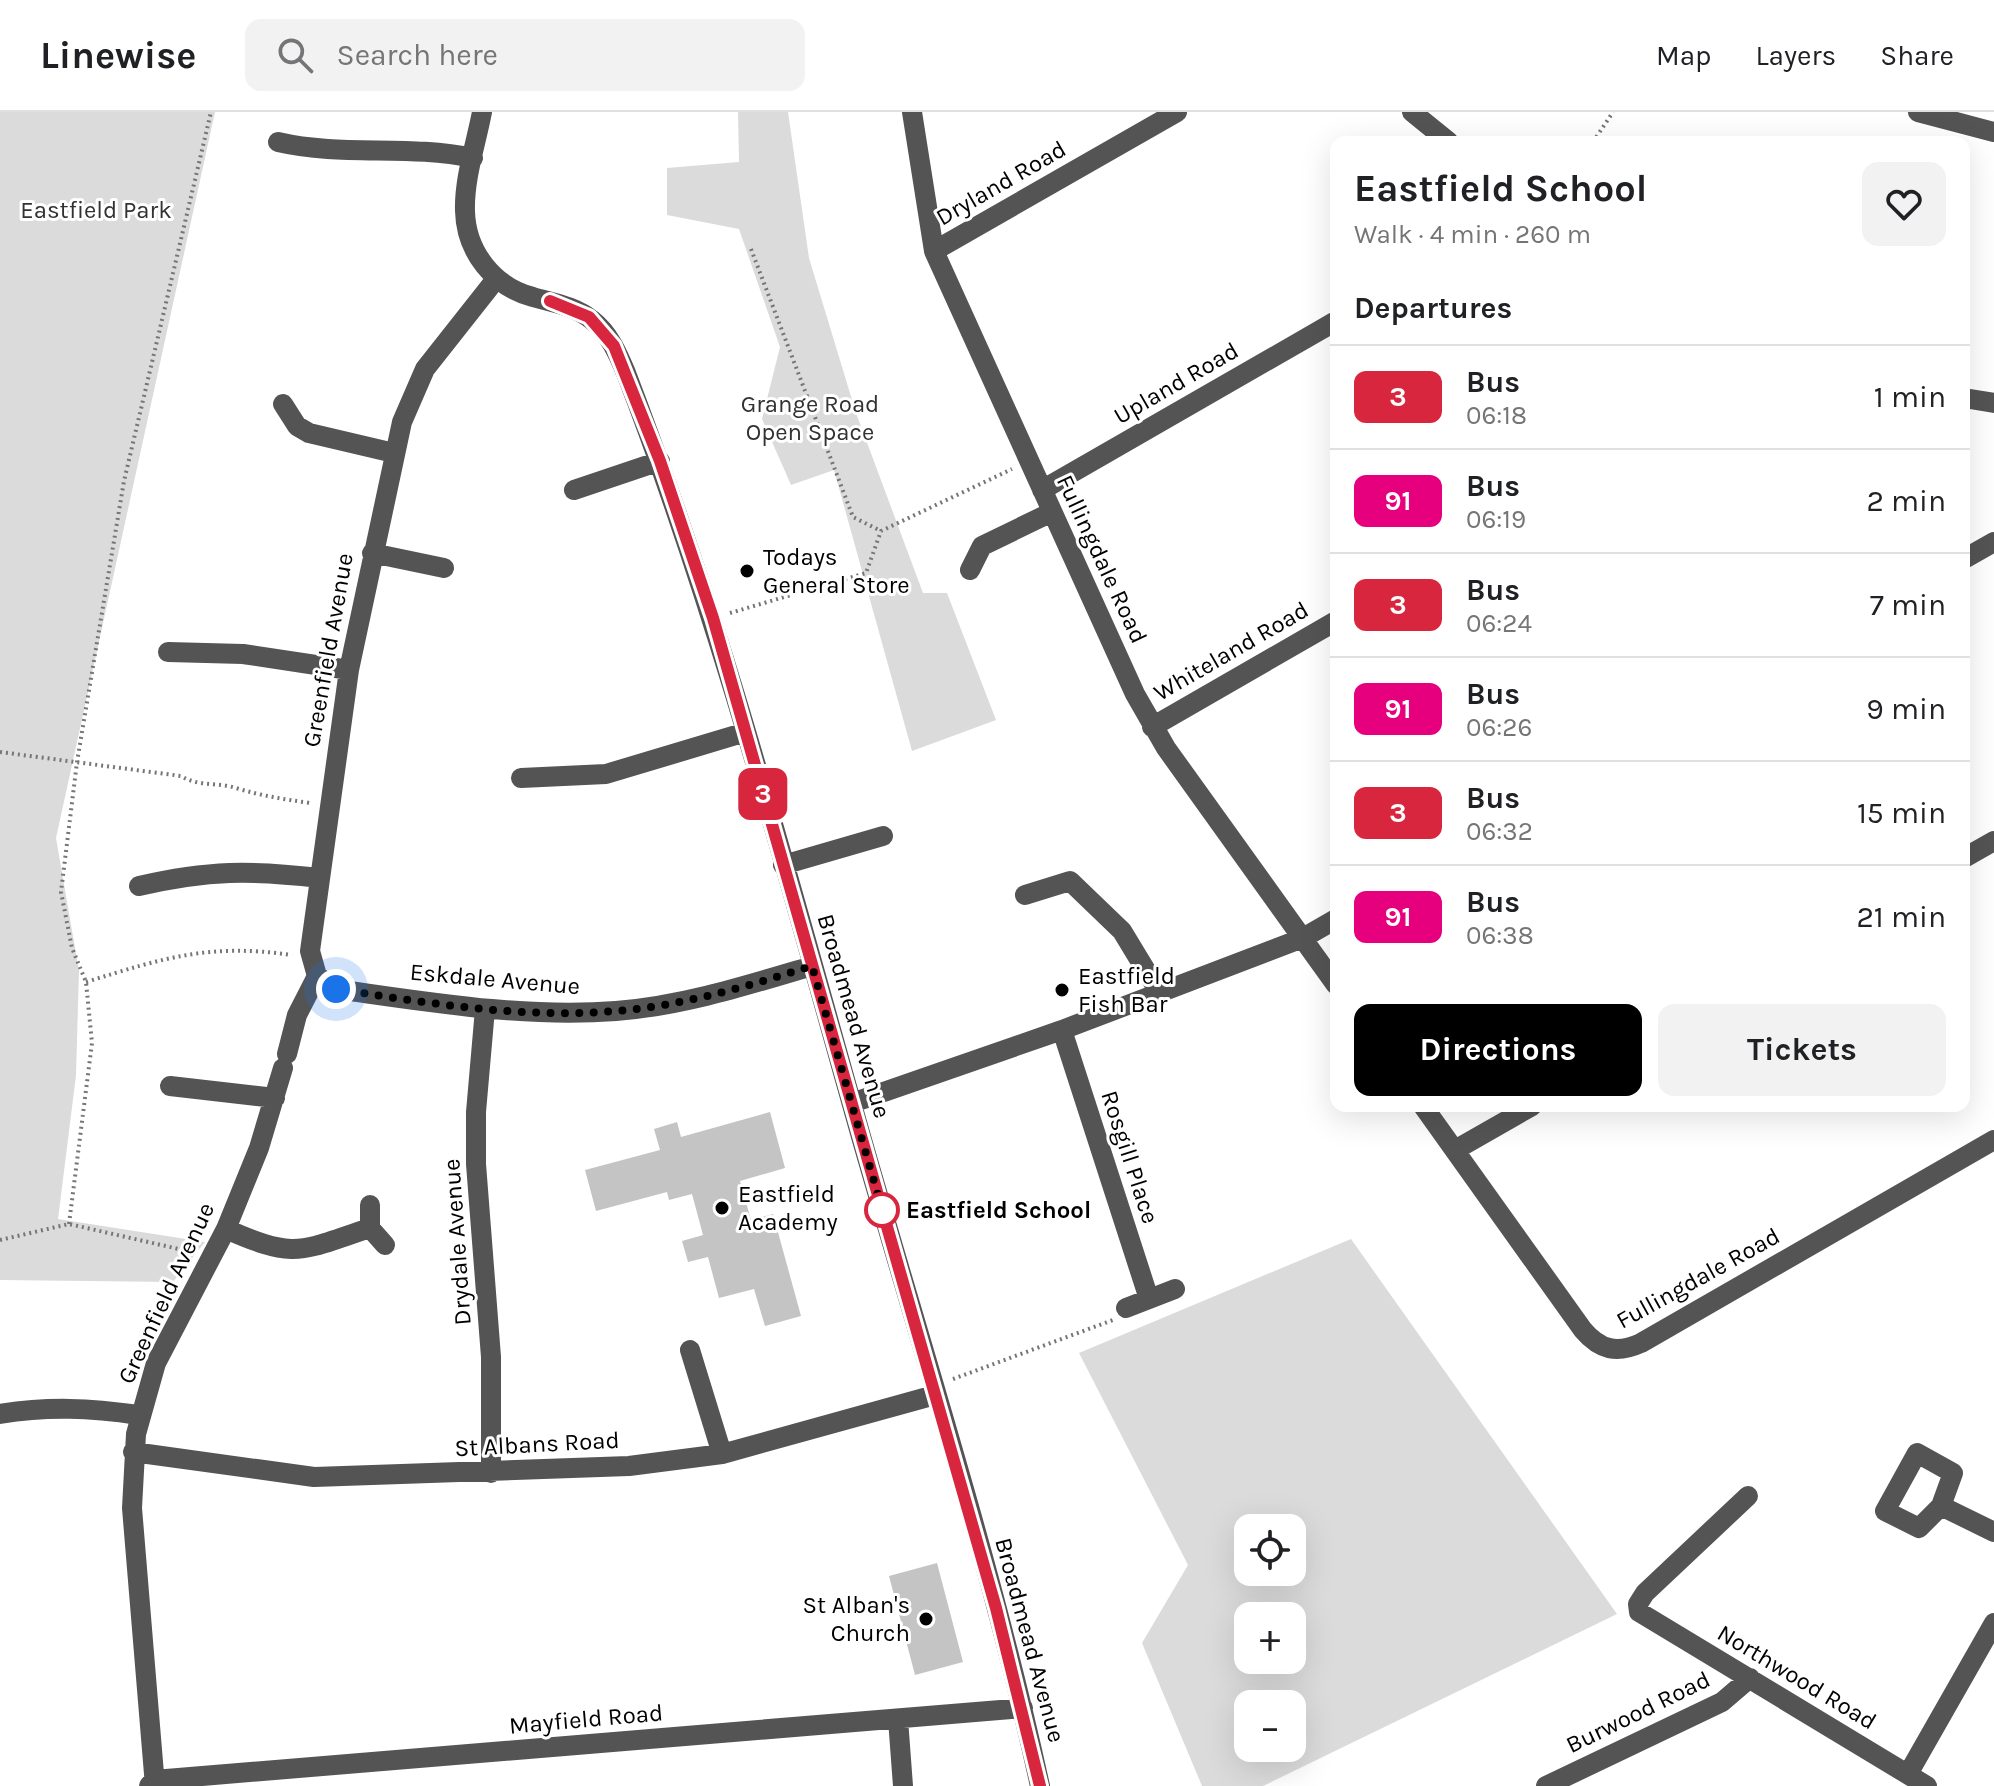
<!DOCTYPE html>
<html lang="en">
<head>
<meta charset="utf-8">
<style>
	body { margin:0; font-family:Karla,sans-serif; background:#f2f2f2; color:#202124; height:100vh; display:flex; flex-direction:column; font-size:30px; white-space:nowrap }
	* { box-sizing:border-box; margin:0 }
	p { font-size:26px; color:#757577 }
	.icon { flex:none; width:44px; height:44px; fill:none; stroke:currentColor; stroke-width:2; stroke-linecap:round; stroke-linejoin:round }
	.map { position:relative; flex:1; overflow:hidden }
	.details { position:absolute; left:1330px; top:24px; width:640px; height:976px; display:flex; flex-direction:column; background:#fff; border-radius:16px; box-shadow:0 8px 32px #0002 }
	.details>* { flex:none }
	.badge { padding:0 16px; border-radius:12px; font-size:28px; line-height:52px }
	.buttons { position:absolute; left:1234px; top:1402px; display:grid; gap:16px }
	.buttons a { display:grid; place-items:center; width:72px; height:72px; border-radius:16px; background:#fff; box-shadow:0 8px 32px #0002; font-size:40px }
	.you { position:absolute; width:40px; height:40px; margin:-20px; border:6px solid #fff; border-radius:50%; background:#1a73e8; box-shadow:0 0 0 12px #1a73e833 }
	.map>.badge { position:absolute; translate:-50% -50%; box-shadow:0 0 0 4px #fff }
	h2 { padding:0 24px; font-size:30px; line-height:72px }
	.round { display:grid; place-items:center; flex:none; width:84px; height:84px; border-radius:16px; background:#f2f2f2 }
	.overview { display:flex; align-items:center; justify-content:space-between; height:136px; padding:0 24px }
	h1 { font-size:38px; font-weight:700; line-height:60px }
	.cta { display:flex; gap:16px; margin-top:auto; padding:16px 24px }
	.cta a { flex:1; height:92px; border-radius:16px; background:#000; color:#fff; font-size:32px; font-weight:700; line-height:92px; text-align:center }
	.cta a+a { background:#f2f2f2; color:#202124 }
	ul { padding:0; list-style:none }
	li { display:flex; align-items:center; gap:24px; height:104px; padding:0 24px; border-top:2px solid #e0e0e0 }
	li div { flex:1 }
	li b { display:block; font-size:30px }
	li em { font-style:normal }
	li .badge { min-width:88px; font-weight:700; text-align:center }
	header { display:flex; align-items:center; gap:48px; box-sizing:border-box; height:112px; padding:0 40px; background:#fff; border-bottom:2px solid #e0e0e0 }
	header strong { font-size:38px }
	nav { display:flex; gap:44px; margin-inline-start:auto; font-size:28px }
	.search { width:560px; height:72px; background:#f2f2f2; display:flex; align-items:center; gap:20px; box-sizing:border-box; padding:0 28px; border-radius:16px; color:#757577; font-size:30px }
	.map>svg:first-child { display:block }
	.green { fill:#dbdbdb; fill-rule:evenodd }
	.building { fill:#c4c4c4 }
	.lines { fill:none; stroke-linecap:round; stroke-linejoin:round }
	.path { stroke:#767676; stroke-width:4; stroke-dasharray:2 4; stroke-linecap:butt }
	.minor { stroke:#545454; stroke-width:20 }
	.line-casing { stroke:#fff; stroke-width:18 }
	.line { stroke:#d7263d; stroke-width:12 }
	.walk { stroke:#000; stroke-width:8; stroke-dasharray:0 14.4 }
	.poi-dot { fill:#000; stroke:#fff; stroke-width:3 }
	.stop-dot { fill:#fff; stroke:#d7263d; stroke-width:4 }
	.labels { text-anchor:middle; stroke-width:6; stroke-linejoin:round; paint-order:stroke }
	.street-label { font-size:24px; fill:#000; stroke:#fff }
	.park-label { font-size:24px; fill:#323232; stroke:#fff }
	.poi-label { font-size:24px; fill:#000; stroke:#fff; text-anchor:start }
	.stop-label { font-size:24px; font-weight:bold; fill:#000; stroke:#fff; text-anchor:start }
</style>
</head>
<body>
<header>
<strong>Linewise</strong>
<div class="search"><svg class="icon" aria-label="search" viewBox="0 0 24 24"><circle cx="10" cy="10" r="6"/><path d="M15 15l6 6"/></svg>Search here</div>
<nav><a>Map</a><a>Layers</a><a>Share</a></nav>
</header>
<div class="map">
<svg width="1994" height="1674" viewBox="0 0 1994 1674">
	<rect width="100%" height="100%" fill="#fff"/>
	<path class="green" d="M0 0H215L56 726 79 859 76 963 58 1107 205 1130 173 1170 0 1168Z
		M738 0H788L809 146 856 301 923 481H947L996 608 912 639 834 358 791 373 762 307 780 235 739 117 667 103V56L739 50Z
		M1351 1127 1617 1502 1263 1674H1202L1142 1531 1188 1453 1079 1241ZM1292 1416V1460H1248V1416ZM1248 1504H1292V1548H1248ZM1248 1592H1292V1636H1248Z"/>
	<path class="building" d="M770 1000 785 1056 740 1069 751 1108 773 1102 801 1204 765 1214 754 1177 719 1186 708 1145 688 1150 682 1129 703 1123 692 1082 669 1088 667 1080 596 1099 585 1058 660 1038 654 1017 677 1010 681 1025Z
		M937 1451 963 1550 915 1563 889 1464Z"/>
	<g class="lines">
		<path class="path" d="M1593 30 1613 0
			M751 137 853 405 881 419
			M730 501 866 461 881 419 1012 357
			M0 640 181 664C199 675 217 670 236 676 262 684 283 687 310 691
			M86 870C164 846 209 831 292 843
			M69 1112 92 931 86 870 72 836 61 780 77 650 124 369 211 0
			M0 1128 69 1112 192 1140
			M953 1267 1113 1208"/>
		<path class="minor" d="M482 0C476 32 464 66 465 99 466 140 494 175 533 185 554 191 575 194 592 208 609 221 618 242 626 261 721 509 788 766 860 1021 922 1238 992 1454 1040 1674
			M912 0 934 139 1135 582 1166 636 1336 873
			M1412 0 1449 30
			M1918 0 1994 20
			M278 30C343 45 408 32 473 46
			M934 139 1177 0
			M1964 286 1994 291
			M283 292 297 314 309 321 394 341
			M574 378 660 349
			M1042 378 1336 209
			M372 441 444 456
			M1964 447 1994 430
			M970 458 982 434 1052 400
			M168 540 243 542 349 558
			M1152 615 1336 509
			M521 666 606 662 746 620
			M1964 746 1994 729
			M783 753 883 724
			M139 774C209 758 250 758 320 766
			M1025 783 1070 769 1122 819 1159 880
			M317 864 336 877C429 890 522 906 616 899 682 894 748 873 812 854
			M485 897 476 1000V1052L491 1245V1361
			M1062 918 1149 1187
			M287 942 297 903 317 864 310 839 349 558 402 310 425 257 496 167
			M170 974 275 986
			M852 991 1062 918 1303 826 1336 807
			M1423 994 1583 1218C1600 1238 1617 1242 1641 1231L1994 1028
			M1455 1038 1532 994
			M370 1093V1116L385 1133
			M226 1117C296 1148 300 1139 370 1116
			M1126 1196 1175 1177
			M690 1238 722 1342
			M0 1302C49 1294 90 1296 139 1303
			M133 1340 314 1365 629 1354 722 1342 935 1283
			M1917 1341 1953 1361 1941 1394 1919 1416 1885 1399Z
			M1748 1384 1645 1481 1638 1492 1639 1500 1927 1674
			M1941 1394 1994 1420
			M898 1607 903 1674
			M1908 1662 1994 1511
			M149 1674 154 1668 1023 1596
			M155 1674 132 1396 136 1322 156 1251 226 1117 259 1036 283 956
			M1546 1674 1722 1590 1750 1566"/>
	</g>
	<g class="lines">
		<g class="line-casing">
			<path id="line" d="M550 189 589 205 614 234 660 349 713 506 996 1496 1040 1674"/>
		</g>
		<use href="#line" class="line"/>
		<path class="walk" d="M336 877C428 891 523 907 616 899 682 894 748 874 812 854L886 1111 882 1098"/>
	</g>
	<g class="poi-dot">
		<circle cx="747" cy="459" r="8"/>
		<circle cx="1062" cy="878" r="8"/>
		<circle cx="722" cy="1096" r="8"/>
		<circle cx="926" cy="1507" r="8"/>
	</g>
	<circle class="stop-dot" cx="882" cy="1098" r="16"/>
	<g class="labels">
		<g class="street-label">
			<text transform="translate(1001 71) rotate(-30)" y="8">Dryland Road</text>
			<text transform="translate(1176 271) rotate(-30)" y="8">Upland Road</text>
			<text transform="translate(1102 447) rotate(65)" y="8">Fullingdale Road</text>
			<text transform="translate(328 538) rotate(-80)" y="8">Greenfield Avenue</text>
			<text transform="translate(1231 539) rotate(-30)" y="8">Whiteland Road</text>
			<text transform="translate(495 867) rotate(5)" y="8">Eskdale Avenue</text>
			<text transform="translate(854 904) rotate(74)" y="8">Broadmead Avenue</text>
			<text transform="translate(1130 1045) rotate(72)" y="8">Rosgill Place</text>
			<text transform="translate(457 1130) rotate(-94)" y="8">Drydale Avenue</text>
			<text transform="translate(1698 1166) rotate(-29)" y="8">Fullingdale Road</text>
			<text transform="translate(166 1181) rotate(-65)" y="8">Greenfield Avenue</text>
			<text transform="translate(537 1332) rotate(-3)" y="8">St Albans Road</text>
			<text transform="translate(1030 1528) rotate(75)" y="8">Broadmead Avenue</text>
			<text transform="translate(1797 1565) rotate(31)" y="8">Northwood Road</text>
			<text transform="translate(1638 1600) rotate(-26)" y="8">Burwood Road</text>
			<text transform="translate(586 1607) rotate(-5)" y="8">Mayfield Road</text>
		</g>
		<g class="park-label">
			<text x="96" y="106">Eastfield Park</text>
			<text x="810" y="300">Grange Road<tspan x="810" dy="28">Open Space</tspan></text>
		</g>
		<g class="poi-label">
			<text x="763" y="453">Todays<tspan x="763" dy="28">General Store</tspan></text>
			<text x="1078" y="872">Eastfield<tspan x="1078" dy="28">Fish Bar</tspan></text>
			<text x="738" y="1090">Eastfield<tspan x="738" dy="28">Academy</tspan></text>
			<text x="910" y="1501" text-anchor="end">St Alban's<tspan x="910" dy="28">Church</tspan></text>
		</g>
		<g class="stop-label">
			<text x="906" y="1106">Eastfield School</text>
		</g>
	</g>
</svg>
<div class="buttons">
<a><svg class="icon" aria-label="locate" viewBox="0 0 24 24"><circle cx="12" cy="12" r="6"/><path d="M12 2v4M12 18v4M2 12h4M18 12h4"/></svg></a>
<a>+</a>
<a>−</a>
</div>
<div class="you" style="left:336px;top:877px"></div>
<b class="badge" style="left:763px;top:682px;background:#d7263d;color:#fff">3</b>
<section class="details">
<div class="overview"><div><h1>Eastfield School</h1><p>Walk · 4 min · 260 m</p></div><a class="round"><svg class="icon" aria-label="heart" viewBox="0 0 24 24"><path d="M12 20l-8-8c-3-5 5-10 8-4 3-6 11-1 8 4z"/></svg></a></div>
<h2>Departures</h2>
<ul>
<li><span class="badge" style="background:#d7263d;color:#fff">3</span><div><b>Bus</b><p>06:18</p></div><em>1 min</em></li>
<li><span class="badge" style="background:#e6007e;color:#fff">91</span><div><b>Bus</b><p>06:19</p></div><em>2 min</em></li>
<li><span class="badge" style="background:#d7263d;color:#fff">3</span><div><b>Bus</b><p>06:24</p></div><em>7 min</em></li>
<li><span class="badge" style="background:#e6007e;color:#fff">91</span><div><b>Bus</b><p>06:26</p></div><em>9 min</em></li>
<li><span class="badge" style="background:#d7263d;color:#fff">3</span><div><b>Bus</b><p>06:32</p></div><em>15 min</em></li>
<li><span class="badge" style="background:#e6007e;color:#fff">91</span><div><b>Bus</b><p>06:38</p></div><em>21 min</em></li>
</ul>
<div class="cta"><a>Directions</a><a>Tickets</a></div>
</section>
</div>
</body>
</html>
